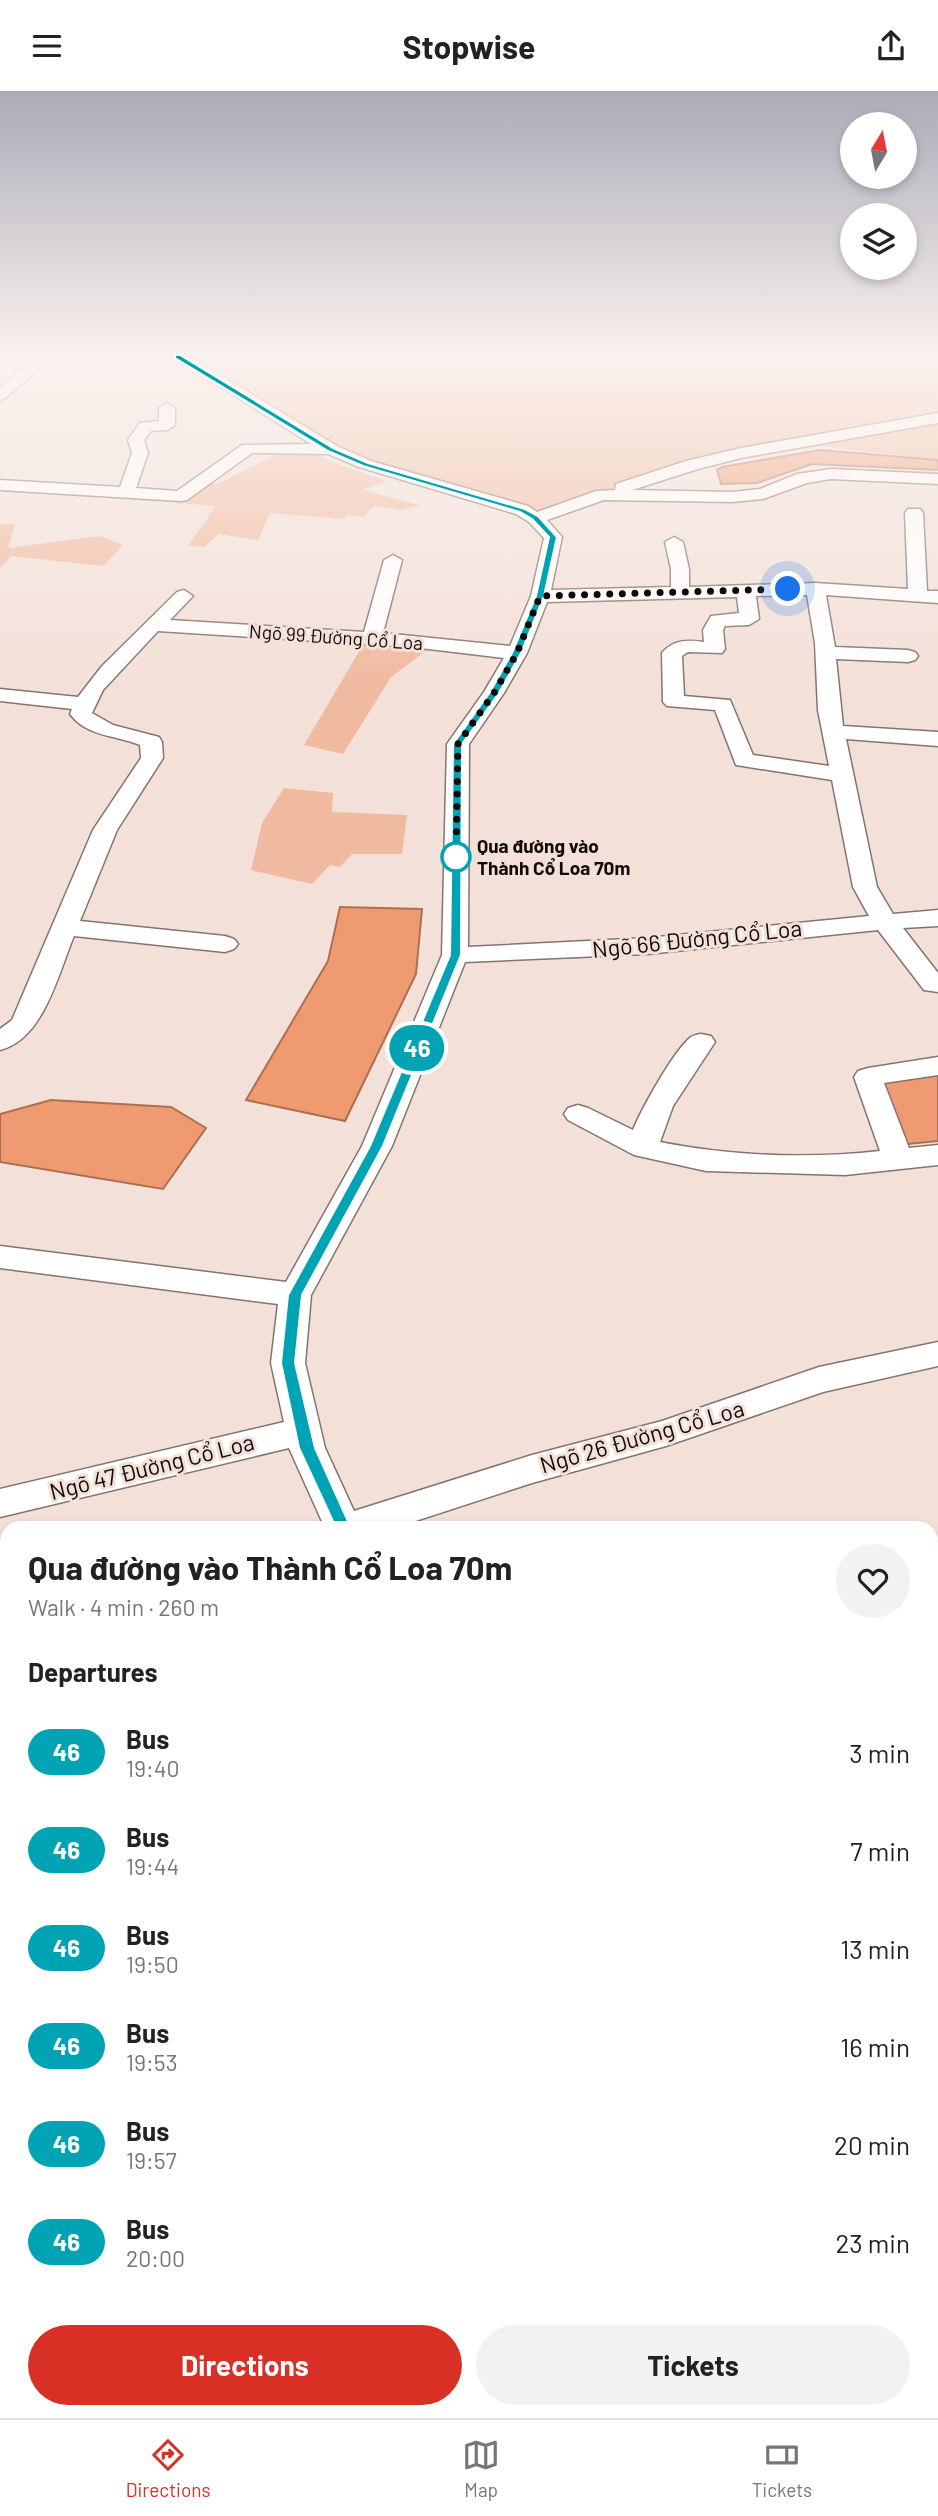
<!DOCTYPE html>
<html lang="en">
<head>
<meta charset="utf-8">
<style>
	body { margin:0; font-family:Barlow,sans-serif; background:#f2f2f2; color:#222; height:100vh; display:flex; flex-direction:column; font-size:26px; white-space:nowrap }
	* { box-sizing:border-box; margin:0 }
	p { font-size:23px; color:#767676 }
	.icon { flex:none; width:38px; height:38px; fill:none; stroke:currentColor; stroke-width:2; stroke-linecap:round; stroke-linejoin:round }
	.map { position:relative; flex:1; overflow:hidden }
	.panel { position:absolute; left:0px; top:1430px; width:938px; height:898px; display:flex; flex-direction:column; background:#fff; border-radius:21px 21px 0 0; box-shadow:0 4px 10px #0003 }
	.panel>* { flex:none }
	.badge { padding:0 14px; border-radius:23px; font-size:24px; line-height:46px }
	.needle { width:46px; rotate:10deg }
	.tools { position:absolute; left:840px; top:21px; display:grid; gap:14px }
	.tools a { display:grid; place-items:center; width:77px; height:77px; border-radius:50%; background:#fff; box-shadow:0 4px 10px #0003; font-size:35px }
	.you { position:absolute; width:35px; height:35px; margin:-18px; border:5px solid #fff; border-radius:50%; background:#1a73e8; box-shadow:0 0 0 10px #1a73e833 }
	.map>.badge { position:absolute; translate:-50% -50%; box-shadow:0 0 0 4px #fff }
	h2 { padding:0 28px; font-size:26px; line-height:63px }
	.round { display:grid; place-items:center; flex:none; width:74px; height:74px; border-radius:37px; background:#f2f2f2 }
	.head { display:flex; align-items:center; justify-content:space-between; height:119px; padding:0 28px }
	h1 { font-size:33px; font-weight:700; line-height:52px }
	.cta { display:flex; gap:14px; margin-top:auto; padding:14px 28px }
	.cta a { flex:1; height:80px; border-radius:42px; background:#d93025; color:#fff; font-size:28px; font-weight:700; line-height:80px; text-align:center }
	.cta a+a { background:#f2f2f2; color:#222 }
	ul { padding:0; list-style:none }
	li { display:flex; align-items:center; gap:21px; height:98px; padding:0 28px }
	li div { flex:1 }
	li b { display:block; font-size:26px }
	li em { font-style:normal }
	li .badge { min-width:77px; font-weight:700; text-align:center }
	header { display:flex; justify-content:space-between; align-items:center; height:91px; padding:0 28px; background:#fff; font-size:32px; font-weight:700 }
	.dock { display:flex; justify-content:space-around; align-items:center; height:98px; border-top:2px solid #e0e0e0; background:#fff; font-size:19px; color:#767676 }
	.dock a { display:grid; justify-items:center; gap:4px }
	.dock .current { color:#d93025 }
	.map>svg:first-child { display:block }
	.green { fill:#f0baa0 }
	.water { fill:#ef9a71; stroke:#ac6f52; stroke-width:2 }
	.lines { fill:none; stroke-linecap:round; stroke-linejoin:round }
	.minor-casing { stroke:#84746d; stroke-width:3 }
	.minor { fill:#fff; fill-rule:evenodd }
	.line { fill:#00a3b4; stroke:#fff; stroke-width:2 }
	.walk { stroke:#100a08; stroke-width:7; stroke-dasharray:0 12.6 }
	.stop-dot { fill:#fff; stroke:#00a3b4; stroke-width:3.5 }
	.labels { text-anchor:middle; stroke-width:6; stroke-linejoin:round; paint-order:stroke }
	.far-street-label { font-size:19px; fill:#100a08; stroke:#f3e1d9 }
	.far-stop-label { font-size:19px; font-weight:bold; fill:#100a08; stroke:#f3e1d9; text-anchor:start }
	.street-label { font-size:23px; fill:#100a08; stroke:#f3e1d9 }
</style>
</head>
<body>
<header><svg class="icon" aria-label="menu" viewBox="0 0 24 24"><path d="M4 6h16M4 12h16M4 18h16"/></svg>Stopwise<svg class="icon" aria-label="share" viewBox="0 0 24 24"><path d="M12 15V3M7 8l5-5 5 5M5 13v7h14v-7"/></svg></header>
<div class="map">
<svg width="938" height="2327" viewBox="0 0 938 2327">
	<rect width="100%" height="100%" fill="#f3e1d9"/>
	<path class="green" d="M263 265H938V369L794 352 692 374 535 427 365 373 210 283 262 270Z
		M311 360 337 373 387 390 362 399 420 414 402 419 374 415 363 426 346 424 345 428 270 422 258 449 219 443 204 456 188 455 216 415 176 412 209 392 217 393 280 362Z
		M0 433H15L8 457 100 445 123 454 103 475 11 465 0 477Z
		M365 550 431 556 391 586 343 663 304 654Z
		M284 697 333 702 332 721 407 724 402 763H352L340 776 330 774 312 793 251 779 262 732Z"/>
	<path class="water" d="M820 359 938 369V379L812 373 757 392 721 393 717 379 722 376Z
		M340 816 422 818 416 883 345 1030 246 1009 328 870Z
		M938 982V1050L898 1054 878 991Z
		M51 1009 171 1016 206 1037 163 1098 0 1071V1023Z"/>
	<g class="lines">
		<g class="minor-casing">
			<path id="minor" d="M38 265H54L5 307 0 309V296Z
				M171 265H189L337 355 371 370 528 415 537 421 596 400 615 399 616 393 686 370 741 357 938 322V332L741 367 698 378 632 399 732 401 760 398 797 383 831 378 938 383V393L831 388 807 392 763 408 732 411 604 409 547 429 562 446 551 499 671 496V478L665 451 674 446 683 451 689 478V496L815 492 908 498 905 422 908 418H920L923 422 927 500H938V512L826 504 835 556 908 559 915 561 918 565 915 569 908 571 836 568 843 635 938 641V655L846 648 877 796 893 823 938 819V835L903 837 938 882V901L924 899 878 839 647 863 465 871 392 1055 311 1204 305 1272 325 1357 354 1420 532 1364 662 1330 819 1276 938 1251V1275L823 1301 666 1355 532 1392 394 1437H325L289 1357 0 1426V1398L284 1331 271 1272 278 1213 0 1177V1155L286 1191 362 1055 442 864 447 653 484 601 504 567 412 556 158 540 103 599 92 622 113 634 159 646 162 651 163 667 117 739 80 830 225 845 234 848 238 853 234 858 225 861 74 845C58 883 44 948 0 959V938L12 929 93 739 141 667 140 654C116 644 87 646 70 623L72 618 0 610V598L78 606 102 575 177 501 184 499 193 505 170 529 364 541 384 469 393 464 402 469 383 542 510 555 531 505 544 447 529 431 516 423 359 376 328 363 252 362 187 409 181 410 0 399V389L120 396 132 362 128 349 140 332 159 330V317L167 312 175 317V334L167 339 151 340 144 349 148 362 136 397 177 400 242 354 311 353ZM807 504 815 552 818 619 829 675 753 664 730 609 684 605 682 565 688 561 722 562 725 558 723 539 725 535 749 534 759 528 756 505ZM737 506 739 522 711 525 703 539 704 551C688 549 674 548 662 562L663 611 667 615 715 619 736 674 832 689 853 796 869 825 647 847 468 856 469 653 504 602 527 562 547 511Z
				M701 943 711 945 715 951 673 1015 660 1051C731 1065 808 1068 880 1060L854 986 858 980 868 977 938 966V984L884 992 909 1057 938 1054V1074L845 1084 706 1080 634 1064 568 1029 564 1023 568 1017 578 1014 588 1017 633 1039C641 1019 674 959 691 946 692 945 699 943 701 943Z
				M7 1807V1849L0 1850V1808Z
				M938 1845V1889L931 1890V1846Z
				M938 2059V2107L931 2108V2060Z
				M617 2320H671L672 2327H618Z"/>
		</g>
		<use href="#minor" class="minor"/>
	</g>
	<linearGradient id="sky" x2="0" y2="1"><stop stop-color="#abaab8"/><stop offset="0.45" stop-color="#faf2ee"/><stop offset="1" stop-color="#faf2ee" stop-opacity="0"/></linearGradient>
	<rect width="938" height="591" fill="url(#sky)"/>
	<path class="line" d="M175 264H180L333 357 368 372 525 418 538 425 557 446 544 505 521 562 499 602 462 653 461 864 383 1055 302 1204 295 1272 315 1357 351 1437 343 1443 338 1441 299 1357 281 1272 288 1204 370 1055 450 864 453 653 490 601 512 562 536 505 549 446 532 428 520 421 363 375 328 360 175 267Z"/>
	<g class="lines">
		<path class="walk" d="M456 766 458 653 494 602 517 562 540 505 788 498"/>
	</g>
	<circle class="stop-dot" cx="456" cy="766" r="14"/>
	<g class="labels">
		<g class="far-street-label">
			<text transform="translate(336 546) rotate(4)" y="7">Ngõ 99 Đường Cổ Loa</text>
		</g>
		<g class="far-stop-label">
			<text x="477" y="762">Qua đường vào<tspan x="477" dy="22">Thành Cổ Loa 70m</tspan></text>
		</g>
		<g class="street-label">
			<text transform="translate(697 848) rotate(-6)" y="8">Ngõ 66 Đường Cổ Loa</text>
			<text transform="translate(642 1346) rotate(-16)" y="8">Ngõ 26 Đường Cổ Loa</text>
			<text transform="translate(152 1376) rotate(-14)" y="8">Ngõ 47 Đường Cổ Loa</text>
		</g>
	</g>
</svg>
<div class="tools">
<a><svg class="needle" viewBox="-14 -14 28 28"><path d="M0-13l5 13h-10z" fill="#e53935"/><path d="M0 13l5-13h-10z" fill="#767676"/></svg></a>
<a><svg class="icon" aria-label="layers" viewBox="0 0 24 24"><path d="M12 4l9 5-9 5-9-5zM3 14l9 5 9-5"/></svg></a>
</div>
<div class="you" style="left:788px;top:498px"></div>
<b class="badge" style="left:417px;top:957px;background:#00a3b4;color:#fff">46</b>
<section class="panel">
<div class="head"><div><h1>Qua đường vào Thành Cổ Loa 70m</h1><p>Walk · 4 min · 260 m</p></div><a class="round"><svg class="icon" aria-label="heart" viewBox="0 0 24 24"><path d="M12 20l-8-8c-3-5 5-10 8-4 3-6 11-1 8 4z"/></svg></a></div>
<h2>Departures</h2>
<ul>
<li><span class="badge" style="background:#00a3b4;color:#fff">46</span><div><b>Bus</b><p>19:40</p></div><em>3 min</em></li>
<li><span class="badge" style="background:#00a3b4;color:#fff">46</span><div><b>Bus</b><p>19:44</p></div><em>7 min</em></li>
<li><span class="badge" style="background:#00a3b4;color:#fff">46</span><div><b>Bus</b><p>19:50</p></div><em>13 min</em></li>
<li><span class="badge" style="background:#00a3b4;color:#fff">46</span><div><b>Bus</b><p>19:53</p></div><em>16 min</em></li>
<li><span class="badge" style="background:#00a3b4;color:#fff">46</span><div><b>Bus</b><p>19:57</p></div><em>20 min</em></li>
<li><span class="badge" style="background:#00a3b4;color:#fff">46</span><div><b>Bus</b><p>20:00</p></div><em>23 min</em></li>
</ul>
<div class="cta"><a>Directions</a><a>Tickets</a></div>
</section>
</div>
<nav class="dock">
<a class="current"><svg class="icon" aria-label="directions" viewBox="0 0 24 24"><path d="M12 3l9 9-9 9-9-9zM9 14v-3h6M13 9l2 2-2 2"/></svg>Directions</a>
<a><svg class="icon" aria-label="map" viewBox="0 0 24 24"><path d="M3 6l6-2 6 2 6-2v14l-6 2-6-2-6 2zM9 4v14M15 6v14"/></svg>Map</a>
<a><svg class="icon" aria-label="tickets" viewBox="0 0 24 24"><path d="M3 7h18v10H3zM15 7v10"/></svg>Tickets</a>
</nav>
</body>
</html>
